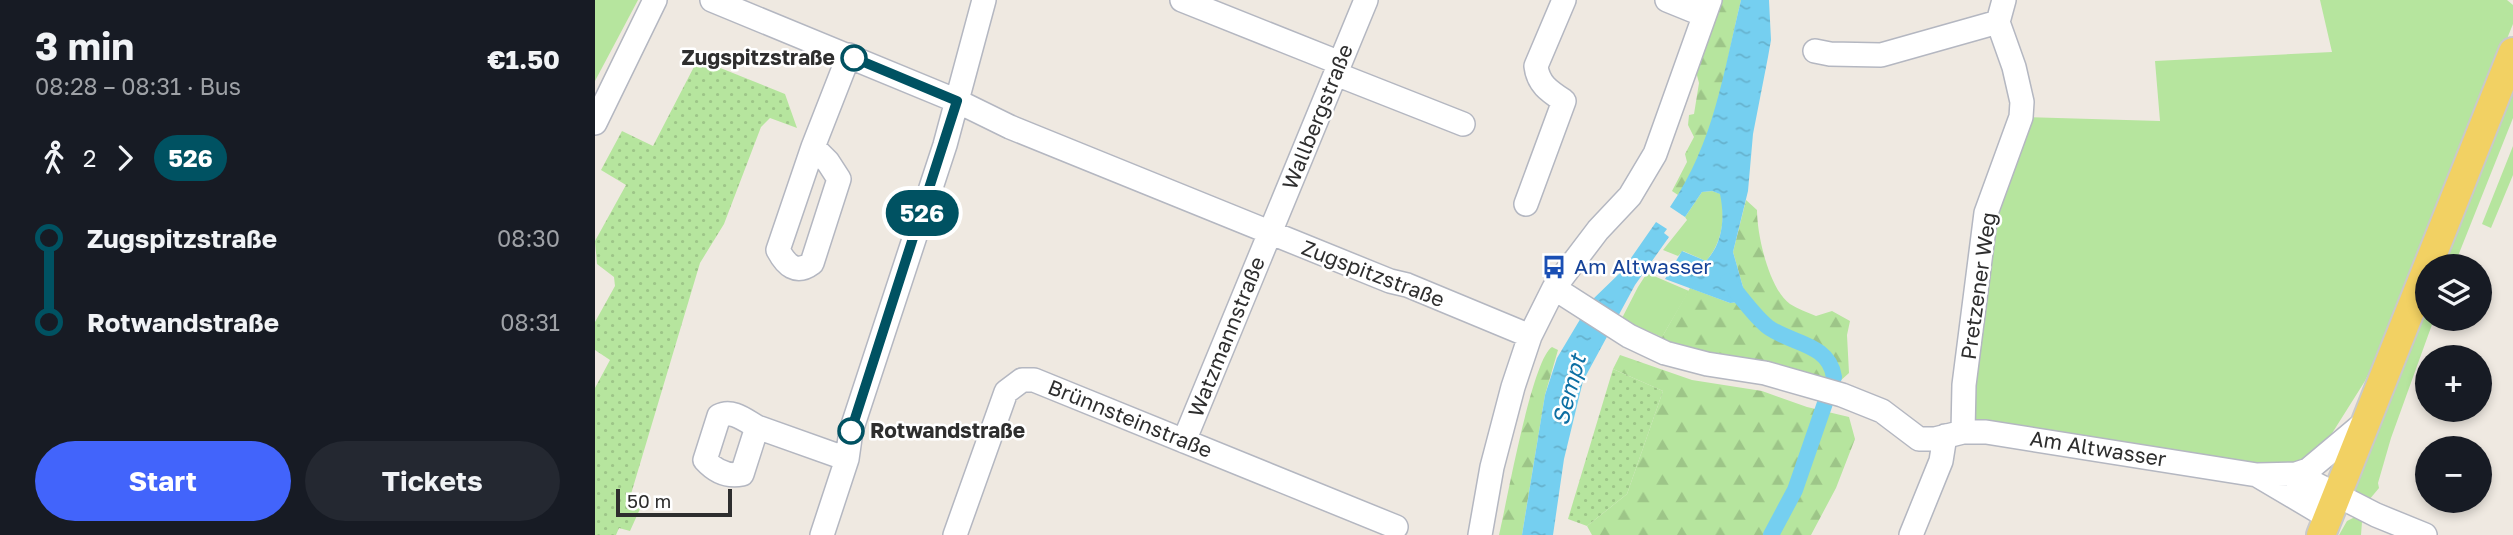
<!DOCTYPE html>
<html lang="en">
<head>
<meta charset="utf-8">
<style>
	body { margin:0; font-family:"Golos Text",sans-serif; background:#242831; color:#f1f3f6; height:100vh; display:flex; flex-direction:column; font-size:26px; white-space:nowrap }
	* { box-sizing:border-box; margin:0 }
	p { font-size:23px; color:#9ea1a6 }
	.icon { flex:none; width:38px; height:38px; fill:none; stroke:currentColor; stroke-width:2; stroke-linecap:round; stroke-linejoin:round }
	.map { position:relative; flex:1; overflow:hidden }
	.panel { display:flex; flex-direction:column; background:#171b24; width:595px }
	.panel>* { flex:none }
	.badge { padding:0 14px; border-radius:23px; font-size:24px; line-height:46px }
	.buttons { position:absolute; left:1820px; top:254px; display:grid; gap:14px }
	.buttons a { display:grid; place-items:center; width:77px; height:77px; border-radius:50%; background:#171b24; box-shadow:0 4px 10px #0003; font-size:35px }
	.scale { position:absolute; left:21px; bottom:18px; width:116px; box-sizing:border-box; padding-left:7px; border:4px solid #2e2e2e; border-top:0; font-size:19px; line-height:24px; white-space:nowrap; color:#2e2e2e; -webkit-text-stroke:5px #fff; paint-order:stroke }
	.map>.badge { position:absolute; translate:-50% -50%; box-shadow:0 0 0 4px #fff }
	.legs { display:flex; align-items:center; gap:10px; height:77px; padding:0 35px; font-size:23px }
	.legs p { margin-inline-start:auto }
	.overview { display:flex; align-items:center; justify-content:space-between; height:119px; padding:0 35px }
	h1 { font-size:38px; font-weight:700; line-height:52px }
	.cta { display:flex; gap:14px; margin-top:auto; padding:14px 35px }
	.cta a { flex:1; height:80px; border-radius:42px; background:#4264fb; color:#fff; font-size:28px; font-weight:700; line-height:80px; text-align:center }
	.cta a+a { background:#242831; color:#f1f3f6 }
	ul { padding:0 35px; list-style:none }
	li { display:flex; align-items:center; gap:24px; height:84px; font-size:26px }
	li i { display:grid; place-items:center; width:10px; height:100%; margin:0 9px; background:currentColor }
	li i::after { content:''; width:18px; height:18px; margin:-9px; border:5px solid; border-radius:50%; background:#171b24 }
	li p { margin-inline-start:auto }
	li:first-child i { background:linear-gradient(#0000 50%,currentColor 0) }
	li:last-child i { background:linear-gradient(currentColor 50%,#0000 0) }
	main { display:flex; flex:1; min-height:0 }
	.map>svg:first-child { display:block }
	.grass { fill:#b6e59e }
	.forest { fill:url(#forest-firs) }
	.park { fill:url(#park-dots) }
	.water { fill:url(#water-ripples) }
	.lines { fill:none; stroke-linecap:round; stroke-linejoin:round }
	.canal { stroke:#75cff0; stroke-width:16 }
	.minor-casing { stroke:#b4b7c1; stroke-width:26 }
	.major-casing { stroke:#c9c9c9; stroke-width:32 }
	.minor { stroke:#fff; stroke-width:23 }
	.major { stroke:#f2d163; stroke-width:28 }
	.line-1-casing { stroke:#fff; stroke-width:16 }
	.line-1 { stroke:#005262; stroke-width:10 }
	.stop-1-dot { fill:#fff; stroke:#005262; stroke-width:3.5 }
	.labels { text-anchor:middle; stroke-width:5; stroke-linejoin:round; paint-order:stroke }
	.stop-label { font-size:21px; font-weight:bold; fill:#2e2e2e; stroke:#fff; text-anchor:end }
	.street-label { font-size:21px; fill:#2e2e2e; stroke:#fff }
	.transit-label { font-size:21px; fill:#164399; stroke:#fff; text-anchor:start }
	.water-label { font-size:23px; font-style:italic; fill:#0d6fa3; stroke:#fff }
</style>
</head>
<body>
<main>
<section class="panel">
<div class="overview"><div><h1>3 min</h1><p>08:28 – 08:31 · Bus</p></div><b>€1.50</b></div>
<div class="legs"><svg class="icon" aria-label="walk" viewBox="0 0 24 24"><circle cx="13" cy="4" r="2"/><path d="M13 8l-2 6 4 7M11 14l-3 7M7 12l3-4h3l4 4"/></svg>2<svg class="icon" aria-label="forward" viewBox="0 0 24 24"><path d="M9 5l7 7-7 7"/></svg><b class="badge" style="background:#005262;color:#fff">526</b></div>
<ul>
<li><i style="color:#005262"></i><b>Zugspitzstraße</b><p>08:30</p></li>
<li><i style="color:#005262"></i><b>Rotwandstraße</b><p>08:31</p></li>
</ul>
<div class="cta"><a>Start</a><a>Tickets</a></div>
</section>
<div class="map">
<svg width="1918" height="535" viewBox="0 0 1918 535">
	<defs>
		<pattern id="forest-firs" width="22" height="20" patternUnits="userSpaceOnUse" patternTransform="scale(1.75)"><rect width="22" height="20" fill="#b6e59e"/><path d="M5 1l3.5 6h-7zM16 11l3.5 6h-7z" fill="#9dc588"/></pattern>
		<pattern id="park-dots" width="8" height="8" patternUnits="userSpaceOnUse" patternTransform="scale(1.75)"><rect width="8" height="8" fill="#b6e59e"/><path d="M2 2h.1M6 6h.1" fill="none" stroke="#9dc588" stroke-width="1.8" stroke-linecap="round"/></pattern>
		<pattern id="water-ripples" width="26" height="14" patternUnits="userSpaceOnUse" patternTransform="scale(1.75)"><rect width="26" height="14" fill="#75cff0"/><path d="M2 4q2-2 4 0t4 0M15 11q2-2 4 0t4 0" fill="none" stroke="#66b2ce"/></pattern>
	</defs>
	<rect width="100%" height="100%" fill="#efe9e1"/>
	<path class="grass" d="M0 0H43L0 81Z
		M1725 0H1912L1918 5V24L1787 346 1770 381 1724 454 1693 468 1382 426 1372 408 1387 264 1432 117 1565 121 1560 61 1737 52Z
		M1918 78V118L1859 266H1842Z
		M1918 146V175L1896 228 1887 224Z
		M1117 191 1126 194C1130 218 1128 242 1111 261L1088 251 1083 256 1068 250 1092 220 1090 217 1107 192Z
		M1052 273 1094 291 1067 337 1026 320 1043 287Z
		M1832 291V318L1839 319 1796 438 1783 483 1784 488 1774 500 1760 494V487Z
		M1760 517 1767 522 1766 535H1744L1752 521Z"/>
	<path class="forest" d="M1121 0H1146C1130 65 1122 139 1083 195L1077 191 1092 162 1090 154 1099 137 1093 125 1094 115 1099 114 1104 83 1098 60Z
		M1151 200 1162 210C1162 235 1174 289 1195 304 1203 309 1212 312 1221 316L1237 311 1255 321 1252 335 1254 373 1244 382C1174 375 1104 356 1040 329V326L1067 337 1095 288 1135 303 1145 302 1148 287 1138 252Z
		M957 347 963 350 950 395 927 535H904C911 506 937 359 957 347Z
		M1025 355 1097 380 1167 391 1212 407 1254 417 1260 439 1241 488 1216 535H997L992 526 1032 494 1068 391 1018 369Z"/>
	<path class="park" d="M103 59 190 94 202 128 175 118 166 127 129 224 105 263 36 494 49 500 35 531 24 528 21 535H0V388L15 360 0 350V322L20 286 19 277 2 264 0 241 31 185 6 170 27 131 58 146Z
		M1018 369 1068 391 1032 494 992 526 973 519Z"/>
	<path class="water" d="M1146 0H1174L1176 40 1173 57 1158 134 1153 191 1138 252 1148 287 1145 302 1135 303 1070 279 1087 251 1111 261C1128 243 1130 218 1125 194L1117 191 1107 192 1090 217 1075 207C1119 143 1128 74 1146 0Z
		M1061 222 1072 229 1069 233 1074 237 1040 285 988 381 969 459 958 535H927L950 395 962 358 996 301 1027 271Z"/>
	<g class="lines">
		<path class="canal" d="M1133 281C1144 295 1160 317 1173 327 1196 344 1234 343 1239 377L1200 490 1176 535"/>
		<g class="minor-casing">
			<path id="minor" d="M117 0 362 101 415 127 795 281 812 285 935 336
				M587 0 745 63
				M1072 0 1109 15
				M1220 51 1235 54 1286 55 1403 22
				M741 74 868 124
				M0 123 60 0
				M218 147 233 162 244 179 217 263C201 275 191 265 183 250L218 147 254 55
				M931 204 969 101C954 91 943 84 941 66L969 0
				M959 288 1034 336 1070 353 1112 364 1170 373 1247 395 1287 411 1324 439H1340L1368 432H1391L1662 475 1701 474 1713 470 1769 423
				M162 427C150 420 137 409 124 416L110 460C120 471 132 477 147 474L162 427 252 459
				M1368 432 1369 385 1391 213 1426 117 1427 102 1419 67 1403 22 1409 0
				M589 441 771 0
				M1701 474 1781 515 1830 535
				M1662 475 1733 517
				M227 535 252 459 256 431 350 145 389 0
				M360 535 411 392 427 380H439L801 527
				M885 535 897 467 918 387 935 336 959 288 1003 230 1035 196 1060 154 1115 0
				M1316 535 1346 461 1350 436"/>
		</g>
		<g class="major-casing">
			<path id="major" d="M1726 535 1918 52"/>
		</g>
		<use href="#minor" class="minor"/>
		<use href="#major" class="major"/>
	</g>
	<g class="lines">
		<g class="line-1-casing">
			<path id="line-1" d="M256 431 362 101 259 58"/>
		</g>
		<use href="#line-1" class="line-1"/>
	</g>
	<defs>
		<g id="bus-bare" transform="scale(1.89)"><path d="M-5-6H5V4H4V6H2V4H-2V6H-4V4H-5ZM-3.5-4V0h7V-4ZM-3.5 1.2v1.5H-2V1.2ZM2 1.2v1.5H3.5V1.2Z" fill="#1a4fb4" stroke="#fff" stroke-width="2.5" paint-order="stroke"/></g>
	</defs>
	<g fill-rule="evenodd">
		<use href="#bus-bare" x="959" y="267"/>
	</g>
	<g class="stop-1-dot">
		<circle cx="259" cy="58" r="12"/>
		<circle cx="256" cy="431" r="12"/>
	</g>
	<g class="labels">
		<g class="stop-label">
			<text x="240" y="65">Zugspitzstraße</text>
			<text x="275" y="438" text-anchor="start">Rotwandstraße</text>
		</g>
		<g class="street-label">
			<text transform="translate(723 117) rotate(-68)" y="7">Wallbergstraße</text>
			<text transform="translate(778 274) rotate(21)" y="7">Zugspitzstraße</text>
			<text transform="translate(1384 286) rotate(-82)" y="7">Pretzener Weg</text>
			<text transform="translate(632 337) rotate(-68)" y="7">Watzmannstraße</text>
			<text transform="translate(535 419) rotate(22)" y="7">Brünnsteinstraße</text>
			<text transform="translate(1503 449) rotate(9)" y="7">Am Altwasser</text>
		</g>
		<g class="transit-label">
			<text x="979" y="274">Am Altwasser</text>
		</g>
		<g class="water-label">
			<text transform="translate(974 390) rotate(-75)" y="8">Sempt</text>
		</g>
	</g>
</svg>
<div class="buttons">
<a><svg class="icon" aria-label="layers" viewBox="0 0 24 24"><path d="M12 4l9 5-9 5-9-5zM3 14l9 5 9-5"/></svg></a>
<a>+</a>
<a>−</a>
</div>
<div class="scale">50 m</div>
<b class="badge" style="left:327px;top:213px;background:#005262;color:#fff">526</b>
</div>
</main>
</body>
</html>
